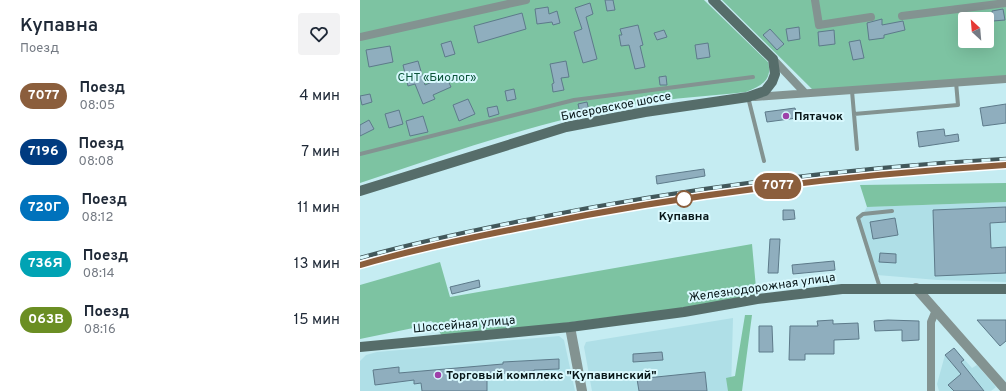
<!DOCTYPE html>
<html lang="ru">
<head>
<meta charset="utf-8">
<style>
	body { margin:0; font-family:Overpass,sans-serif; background:#f2f2f3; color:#1f2937; height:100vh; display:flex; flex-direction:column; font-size:15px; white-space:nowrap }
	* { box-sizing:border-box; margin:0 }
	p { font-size:13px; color:#747a83 }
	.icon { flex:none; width:22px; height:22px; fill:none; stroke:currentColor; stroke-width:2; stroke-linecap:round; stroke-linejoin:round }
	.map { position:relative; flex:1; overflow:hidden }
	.sheet { display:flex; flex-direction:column; background:#fff; width:360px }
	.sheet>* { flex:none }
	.badge { padding:0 8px; border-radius:13px; font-size:14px; line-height:26px }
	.needle { width:26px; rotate:334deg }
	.tools { position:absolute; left:598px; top:12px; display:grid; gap:8px }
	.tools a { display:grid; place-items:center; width:36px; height:36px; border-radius:4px; background:#fff; box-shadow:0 4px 16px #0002; font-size:20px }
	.map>.badge { position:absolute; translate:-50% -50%; box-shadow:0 0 0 2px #fff }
	.round { display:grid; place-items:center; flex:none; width:42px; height:42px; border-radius:4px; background:#f2f2f3 }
	.head { display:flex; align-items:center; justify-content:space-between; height:68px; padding:0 20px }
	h1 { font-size:19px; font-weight:600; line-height:30px }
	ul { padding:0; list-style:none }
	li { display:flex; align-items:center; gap:12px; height:56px; padding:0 20px }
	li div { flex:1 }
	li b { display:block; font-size:15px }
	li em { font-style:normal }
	li .badge { min-width:44px; font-weight:700; text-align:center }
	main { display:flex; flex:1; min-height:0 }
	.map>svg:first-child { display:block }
	.built { fill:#afdfe7 }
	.green { fill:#7dc3a2; fill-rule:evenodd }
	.building { fill:#8faebe; stroke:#5d7a8a }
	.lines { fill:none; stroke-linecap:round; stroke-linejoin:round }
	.service { stroke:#839391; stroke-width:4 }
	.minor { stroke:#839391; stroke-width:8 }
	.tertiary { stroke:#839391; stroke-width:10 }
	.secondary { stroke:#566d6a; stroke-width:10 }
	.rail-casing { stroke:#42585b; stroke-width:4.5 }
	.rail { stroke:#d8f8fd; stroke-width:3; stroke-dasharray:9; stroke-linecap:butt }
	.line-casing { stroke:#fff; stroke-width:9 }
	.line { stroke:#8b5e3c; stroke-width:6 }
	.poi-dot { fill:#9e40a9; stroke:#d8f8fd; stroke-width:1.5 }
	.stop-dot { fill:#fff; stroke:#8b5e3c; stroke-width:2 }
	.labels { text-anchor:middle; stroke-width:4; stroke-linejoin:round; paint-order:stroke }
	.park-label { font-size:12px; fill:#0c543a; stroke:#d8f8fd }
	.street-label { font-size:12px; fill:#081618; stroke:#d8f8fd }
	.poi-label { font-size:12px; font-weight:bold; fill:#081618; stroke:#d8f8fd; text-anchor:start }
	.stop-label { font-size:12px; font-weight:bold; fill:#081618; stroke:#d8f8fd }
</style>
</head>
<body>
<main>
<section class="sheet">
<div class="head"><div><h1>Купавна</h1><p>Поезд</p></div><a class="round"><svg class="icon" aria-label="heart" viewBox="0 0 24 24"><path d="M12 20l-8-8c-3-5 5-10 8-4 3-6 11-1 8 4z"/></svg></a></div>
<ul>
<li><span class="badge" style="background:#8b5e3c;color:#fff">7077</span><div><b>Поезд</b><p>08:05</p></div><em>4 мин</em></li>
<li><span class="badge" style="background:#003b80;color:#fff">7196</span><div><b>Поезд</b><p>08:08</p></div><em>7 мин</em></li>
<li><span class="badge" style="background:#0072bc;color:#fff">720Г</span><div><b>Поезд</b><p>08:12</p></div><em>11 мин</em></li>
<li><span class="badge" style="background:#00a3b4;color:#fff">736Я</span><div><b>Поезд</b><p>08:14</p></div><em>13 мин</em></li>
<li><span class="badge" style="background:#6b8e23;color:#fff">063В</span><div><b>Поезд</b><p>08:16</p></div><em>15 мин</em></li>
</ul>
</section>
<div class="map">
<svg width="646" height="391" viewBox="0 0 646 391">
	<rect width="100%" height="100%" fill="#c5ecf2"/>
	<path class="built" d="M646 202V282L578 280 517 275 498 218 503 214 507 207Z
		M373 318 371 391H232L224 347 226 342Z
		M199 336 204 340 215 391H0V361L6 355 17 352Z
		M594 348 612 368 617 365 636 387 631 391H579L577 384 585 355Z"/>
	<path class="green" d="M0 0H344L408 62C413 80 401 86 386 92 350 96 313 98 277 104 182 120 91 153 0 183Z
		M362 0H646V79L456 93ZM605 19H627V41H605Z
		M646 183V202L507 207 500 185Z
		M392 244 397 299 83 338 75 324 71 321 62 323 58 327 0 339V285L80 262 90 297Z
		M385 315H392L382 391H368L366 378 375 376Z"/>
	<path class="building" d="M245 0H253L255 10 247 11Z
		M230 3 233 14 226 17 237 59 223 63 214 32 222 29 215 8Z
		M188 7 189 14 197 11 200 23 193 25 192 22 177 24 175 9Z
		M643 9 645 20 633 21 632 11Z
		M162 13 166 29 118 43 114 26Z
		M522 19V25L543 21 545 30 524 35V38L509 40 507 23Z
		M278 25 283 45 280 46 285 67 275 69 269 45 261 46 259 35H262L260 29Z
		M439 27 440 39 428 41 426 29Z
		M410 29 424 44 417 50 403 35Z
		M304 30 307 37 297 40 294 33Z
		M474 30 475 44 459 46 458 32Z
		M500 40 504 58 493 60 489 42Z
		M91 41 95 54 85 57 81 44Z
		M348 43 350 57 337 59 335 45Z
		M30 46 33 62 9 67 6 50Z
		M58 61 65 85 86 76 91 87 73 95 75 99 63 104 55 84 48 86 43 65Z
		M206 61 209 77 201 78 204 90 193 92 192 84 194 83 190 64Z
		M306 76 307 85H300L299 77Z
		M154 89 156 99 147 101 145 91Z
		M10 94 12 102 2 105 0 96Z
		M108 99 115 114 99 121 93 105Z
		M227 102 229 111 220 113 218 104Z
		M646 104V123L623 126 620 108Z
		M137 106 139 114 129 117 127 108Z
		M435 108 437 118 407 122 405 112Z
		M39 110 43 124 29 128 25 114Z
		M63 116 68 132 50 136 46 121Z
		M9 120 14 129 0 136V125Z
		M584 129 585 136 598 134 599 141 559 147 557 132Z
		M344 169 345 176 297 184 296 176Z
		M646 207V222L630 223 631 248 646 247V273L575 276 573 210Z
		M423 210H434L435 219 423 220Z
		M535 218 538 235 513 239 510 222Z
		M410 239H420L418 273H408Z
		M520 253 536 254V263L519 262Z
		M474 261 475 270 433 274 432 265Z
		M119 280 120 287 92 294 90 287Z
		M473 320V324L498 323 499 339 474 340V354H445V360H429L430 326H458L457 321Z
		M528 320 559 321V340L542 341V330L515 331 514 321Z
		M617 320H646V341L640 346Z
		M399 326H412L413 352H399Z
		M594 348 604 360 601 362 624 391H594L588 385 601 374 585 355Z
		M302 352 303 360 273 362V354Z
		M199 359V369L174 370V371L134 374V376H127V391H62L61 383 54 384V380L15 385 13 370 39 367V373L143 364V362Z
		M345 372 347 391H279L277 379Z"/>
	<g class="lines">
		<path class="service" d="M492 91 497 149
			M388 97 404 161
			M494 114 598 105 596 82
			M0 154 214 100 393 77
			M520 288 498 218 503 214 532 211"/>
		<path class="minor" d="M455 0 459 25 511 17
			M542 16 646 3
			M0 37 166 0
			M413 59 445 93
			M395 97 646 79
			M571 391V322L576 310"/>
		<path class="tertiary" d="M556 288 646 390
			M210 327 222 391"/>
		<path class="secondary" d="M0 191 206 127 285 112 388 97 405 91 412 82 415 74 413 59 353 0
			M0 347 210 327 324 312 397 299 482 289H646"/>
		<g class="rail-casing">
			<path id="rail" d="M0 258C55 243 111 231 167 220 325 188 485 168 646 159
				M0 265C53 250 107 239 160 228 320 195 483 175 646 165"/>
		</g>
		<use href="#rail" class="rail"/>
	</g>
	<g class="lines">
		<g class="line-casing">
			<path id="line" d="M0 265C56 249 113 237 170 226 327 194 486 175 646 165"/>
		</g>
		<use href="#line" class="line"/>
	</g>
	<g class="poi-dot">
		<circle cx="426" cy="116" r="4"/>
		<circle cx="78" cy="375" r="4"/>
	</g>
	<circle class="stop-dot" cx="324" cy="199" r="8"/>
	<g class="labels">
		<g class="park-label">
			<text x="77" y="81">СНТ «Биолог»</text>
		</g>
		<g class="street-label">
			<text transform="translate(256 106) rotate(-11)" y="4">Бисеровское шоссе</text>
			<text transform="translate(402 287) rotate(-8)" y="4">Железнодорожная улица</text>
			<text transform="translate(104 324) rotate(-5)" y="4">Шоссейная улица</text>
		</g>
		<g class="poi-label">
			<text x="434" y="120">Пятачок</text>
			<text x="86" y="379">Торговый комплекс "Купавинский"</text>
		</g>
		<g class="stop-label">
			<text x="324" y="220">Купавна</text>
		</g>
	</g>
</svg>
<div class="tools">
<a><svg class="needle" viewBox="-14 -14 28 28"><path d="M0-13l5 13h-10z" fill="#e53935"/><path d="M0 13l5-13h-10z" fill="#747a83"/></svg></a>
</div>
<b class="badge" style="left:418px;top:186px;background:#8b5e3c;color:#fff">7077</b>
</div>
</main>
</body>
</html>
